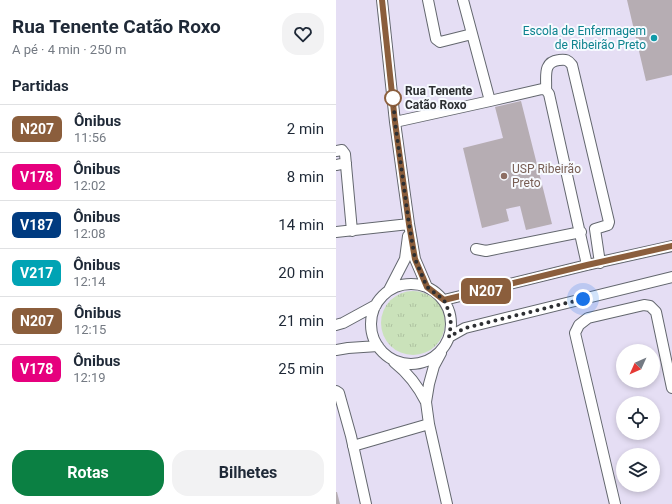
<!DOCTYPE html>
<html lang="pt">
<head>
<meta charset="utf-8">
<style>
	body { margin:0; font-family:Roboto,sans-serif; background:#f2f2f3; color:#1f2937; height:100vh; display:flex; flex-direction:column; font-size:15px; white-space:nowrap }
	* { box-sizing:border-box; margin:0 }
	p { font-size:13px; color:#747a83 }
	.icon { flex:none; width:22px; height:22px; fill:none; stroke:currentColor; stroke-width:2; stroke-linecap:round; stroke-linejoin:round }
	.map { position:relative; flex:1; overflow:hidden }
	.sheet { display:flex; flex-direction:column; background:#fff; width:336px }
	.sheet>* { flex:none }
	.badge { padding:0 8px; border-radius:6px; font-size:14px; line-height:26px }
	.needle { width:26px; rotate:225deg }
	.buttons { position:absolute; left:280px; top:344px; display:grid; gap:8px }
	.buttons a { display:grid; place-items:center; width:44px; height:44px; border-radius:50%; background:#fff; box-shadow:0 2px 6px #0003; font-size:20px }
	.you { position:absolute; width:20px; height:20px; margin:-10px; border:3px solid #fff; border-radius:50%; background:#1a73e8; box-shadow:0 0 0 6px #1a73e833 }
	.map>.badge { position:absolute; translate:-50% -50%; box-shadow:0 0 0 2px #fff }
	h2 { padding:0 12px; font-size:15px; line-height:36px }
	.round { display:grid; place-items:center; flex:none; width:42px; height:42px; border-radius:16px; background:#f2f2f3 }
	.summary { display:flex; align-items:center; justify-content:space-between; height:68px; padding:0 12px }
	h1 { font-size:19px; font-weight:700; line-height:30px }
	.action { display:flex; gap:8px; margin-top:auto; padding:8px 12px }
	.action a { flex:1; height:46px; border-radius:16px; background:#0b8043; color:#fff; font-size:16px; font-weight:700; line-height:46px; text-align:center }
	.action a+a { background:#f2f2f3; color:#1f2937 }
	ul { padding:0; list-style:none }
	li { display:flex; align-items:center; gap:12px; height:48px; padding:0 12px; border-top:1px solid #e0e1e3 }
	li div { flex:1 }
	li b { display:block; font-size:15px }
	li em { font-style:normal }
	li .badge { min-width:44px; font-weight:700; text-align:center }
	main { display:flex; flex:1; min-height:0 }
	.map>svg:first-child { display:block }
	.education { fill:#e5def4; fill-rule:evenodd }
	.grass { fill:url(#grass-tufts) }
	.building { fill:#b6adb3 }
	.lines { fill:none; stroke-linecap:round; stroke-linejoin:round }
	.minor-casing { stroke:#63676e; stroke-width:12 }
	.minor { stroke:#fff; stroke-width:10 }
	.line-casing { stroke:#fff; stroke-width:9 }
	.line { stroke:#8b5e3c; stroke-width:6 }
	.walk { stroke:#2d2f32; stroke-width:4; stroke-dasharray:0 7.2 }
	.culture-dot { fill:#0f9aa8; stroke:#f7faff; stroke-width:1.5 }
	.stop-dot { fill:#fff; stroke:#8b5e3c; stroke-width:2 }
	.education-dot { fill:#8d6e63; stroke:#f7faff; stroke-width:1.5 }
	.labels { text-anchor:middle; stroke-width:4; stroke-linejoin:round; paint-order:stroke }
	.culture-label { font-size:12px; fill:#0d838f; stroke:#f7faff; text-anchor:end }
	.stop-label { font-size:12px; font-weight:bold; fill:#2d2f32; stroke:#f7faff; text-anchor:start }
	.education-label { font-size:12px; fill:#785e54; stroke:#f7faff; text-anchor:start }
</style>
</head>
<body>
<main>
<section class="sheet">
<div class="summary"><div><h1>Rua Tenente Catão Roxo</h1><p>A pé · 4 min · 250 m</p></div><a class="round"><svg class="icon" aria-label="heart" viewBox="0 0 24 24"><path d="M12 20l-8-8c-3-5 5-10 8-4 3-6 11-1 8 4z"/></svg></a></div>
<h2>Partidas</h2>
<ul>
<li><span class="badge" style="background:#8b5e3c;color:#fff">N207</span><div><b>Ônibus</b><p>11:56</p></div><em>2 min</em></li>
<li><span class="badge" style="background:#e6007e;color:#fff">V178</span><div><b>Ônibus</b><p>12:02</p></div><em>8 min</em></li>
<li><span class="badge" style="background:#003b80;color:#fff">V187</span><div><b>Ônibus</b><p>12:08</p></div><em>14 min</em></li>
<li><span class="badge" style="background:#00a3b4;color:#fff">V217</span><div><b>Ônibus</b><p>12:14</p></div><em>20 min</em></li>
<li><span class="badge" style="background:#8b5e3c;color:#fff">N207</span><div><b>Ônibus</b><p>12:15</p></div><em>21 min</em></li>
<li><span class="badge" style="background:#e6007e;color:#fff">V178</span><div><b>Ônibus</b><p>12:19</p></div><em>25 min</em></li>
</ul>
<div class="action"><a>Rotas</a><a>Bilhetes</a></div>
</section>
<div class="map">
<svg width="336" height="504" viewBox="0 0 336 504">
	<defs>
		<pattern id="grass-tufts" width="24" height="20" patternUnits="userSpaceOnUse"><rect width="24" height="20" fill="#cae2ba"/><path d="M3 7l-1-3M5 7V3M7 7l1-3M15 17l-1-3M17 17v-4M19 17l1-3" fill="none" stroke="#aec2a0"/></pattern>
	</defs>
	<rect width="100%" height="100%" fill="#e8ecf5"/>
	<path class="education" d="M0 0H336V504H0ZM287 351H317V381H287ZM287 403H317V433H287ZM287 455H317V485H287Z"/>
	<path class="grass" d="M45 323a32 32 0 1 1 64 0a32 32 0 1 1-64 0Z"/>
	<path class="building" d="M291 0H336V75L310 81Z
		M185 101 216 224 190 230 184 206 170 209 173 221 146 228 127 148 167 138 159 107Z
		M0 492H1L4 504H0Z"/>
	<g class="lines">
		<g class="minor-casing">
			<path id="minor" d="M46 0 59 122 73 224 79 259 91 287
				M92 0 100 39 104 42 136 34
				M127 0 154 101
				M210 90C211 77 206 62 223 60 230 59 232 60 236 65L273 222 272 225 259 229 264 263
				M59 122 154 101 206 89 210 90 213 94 251 265
				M0 151 6 150 9 154 16 231
				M0 165 10 163
				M0 232 73 224
				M140 249 150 251 245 232
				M35 324a40 40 0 1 1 80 0a40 40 0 1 1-80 0Z
				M53 290 69 259 72 236
				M108 300 251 265 336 246
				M0 325 7 323 40 305
				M113 337 129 328 336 277
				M0 350 12 348 42 346
				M105 353 98 366 93 384 90 402 93 424 111 504
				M58 362C72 373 82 386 90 402
				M0 391 3 393 15 436 30 504
				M17 446 93 424
				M279 504 239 333 243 325 252 318 308 305 314 306 320 312 336 388"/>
		</g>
		<use href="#minor" class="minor"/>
	</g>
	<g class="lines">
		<g class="line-casing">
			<path id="line" d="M46 0 59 122 73 224 79 259 91 287 108 300 251 265 336 246"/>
		</g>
		<use href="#line" class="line"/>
		<path class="walk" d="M57 98 59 122 73 224 79 259 91 287 108 300 113 312 115 324 113 337 129 328 247 299"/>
	</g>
	<circle class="culture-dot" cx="318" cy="38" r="4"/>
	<circle class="stop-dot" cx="57" cy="98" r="8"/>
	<circle class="education-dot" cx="168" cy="176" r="4"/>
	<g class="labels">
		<g class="culture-label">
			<text x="310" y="35">Escola de Enfermagem<tspan x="310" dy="14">de Ribeirão Preto</tspan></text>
		</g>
		<g class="stop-label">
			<text x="69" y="95">Rua Tenente<tspan x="69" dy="14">Catão Roxo</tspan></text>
		</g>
		<g class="education-label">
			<text x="176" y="173">USP Ribeirão<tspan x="176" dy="14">Preto</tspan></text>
		</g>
	</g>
</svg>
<div class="buttons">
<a><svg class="needle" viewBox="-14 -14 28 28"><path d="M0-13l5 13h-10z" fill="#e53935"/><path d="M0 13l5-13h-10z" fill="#747a83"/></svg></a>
<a><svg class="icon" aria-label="locate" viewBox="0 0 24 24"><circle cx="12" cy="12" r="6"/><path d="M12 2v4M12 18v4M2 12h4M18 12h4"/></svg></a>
<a><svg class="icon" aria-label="layers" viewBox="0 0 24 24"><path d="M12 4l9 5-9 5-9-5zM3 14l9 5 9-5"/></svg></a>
</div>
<div class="you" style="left:247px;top:299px"></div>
<b class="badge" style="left:150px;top:291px;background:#8b5e3c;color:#fff">N207</b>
</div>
</main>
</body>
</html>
